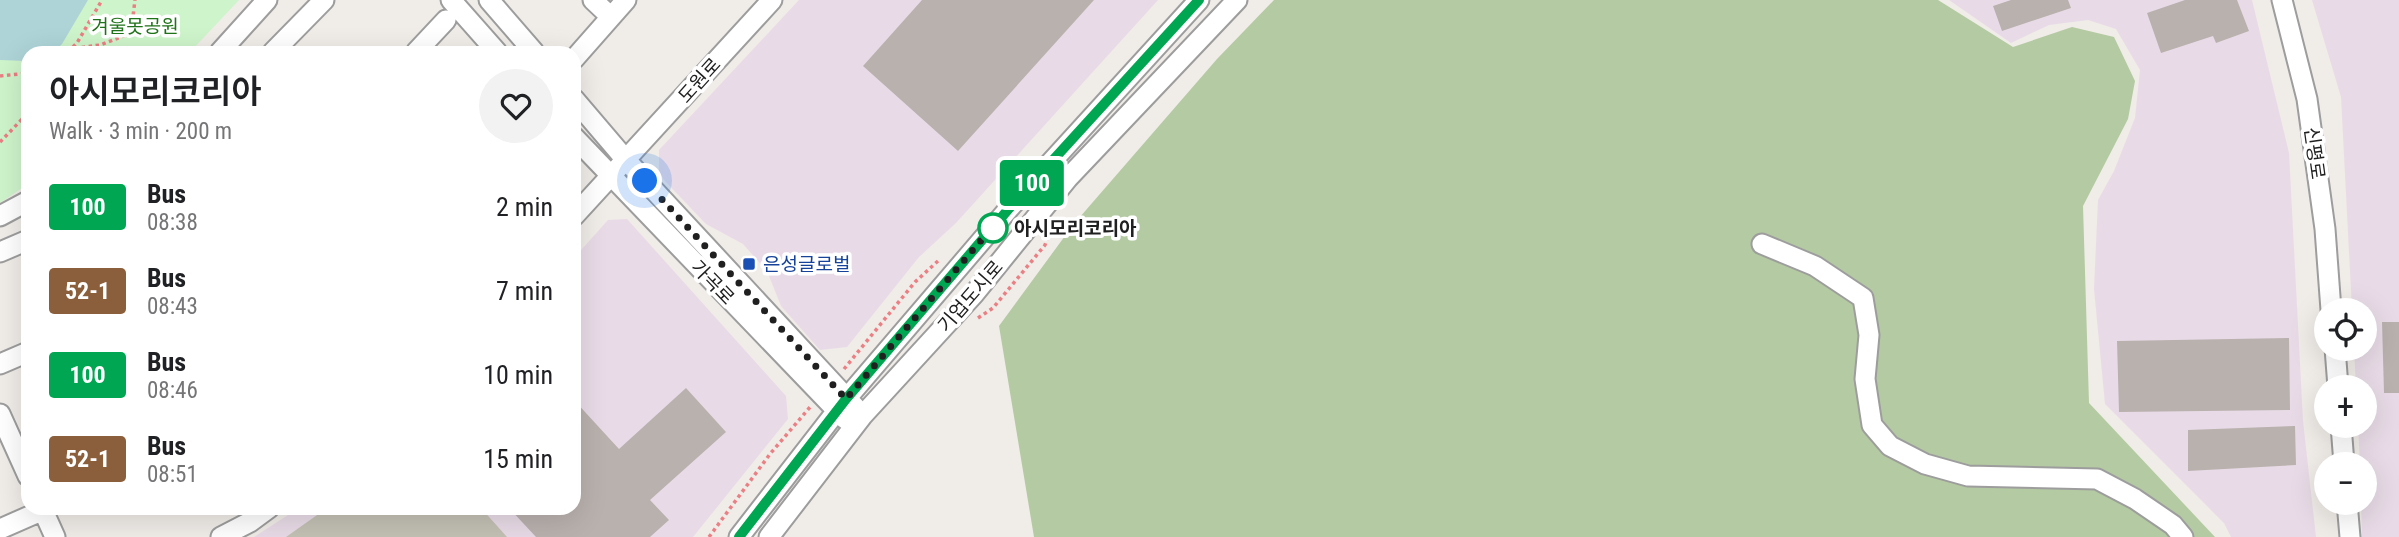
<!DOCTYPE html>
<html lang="en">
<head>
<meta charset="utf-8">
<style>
	body { margin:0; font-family:"Roboto Condensed","Noto Sans KR",sans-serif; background:#f2f2f2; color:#202124; height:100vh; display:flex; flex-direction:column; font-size:26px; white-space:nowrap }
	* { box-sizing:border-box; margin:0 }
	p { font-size:23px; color:#757577 }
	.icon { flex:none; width:38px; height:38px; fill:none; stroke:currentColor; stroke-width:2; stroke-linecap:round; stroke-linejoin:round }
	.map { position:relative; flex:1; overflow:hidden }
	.side { position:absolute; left:21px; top:46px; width:560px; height:469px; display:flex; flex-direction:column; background:#fff; border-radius:21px; box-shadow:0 7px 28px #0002 }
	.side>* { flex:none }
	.badge { padding:0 14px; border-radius:5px; font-size:24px; line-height:46px }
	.controls { position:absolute; left:2314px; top:298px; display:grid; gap:14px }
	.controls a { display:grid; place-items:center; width:63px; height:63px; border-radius:50%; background:#fff; box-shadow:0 7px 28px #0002; font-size:35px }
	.you { position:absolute; width:35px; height:35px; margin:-18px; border:5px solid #fff; border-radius:50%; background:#1a73e8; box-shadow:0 0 0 10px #1a73e833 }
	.map>.badge { position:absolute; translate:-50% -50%; box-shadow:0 0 0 4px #fff }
	.round { display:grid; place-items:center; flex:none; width:74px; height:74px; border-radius:37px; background:#f2f2f2 }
	.headline { display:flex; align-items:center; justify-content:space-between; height:119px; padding:0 28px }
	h1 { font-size:33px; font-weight:600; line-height:52px }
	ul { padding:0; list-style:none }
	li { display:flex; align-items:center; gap:21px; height:84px; padding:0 28px }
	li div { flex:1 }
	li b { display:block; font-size:26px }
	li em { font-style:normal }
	li .badge { min-width:77px; font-weight:700; text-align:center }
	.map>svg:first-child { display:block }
	.industrial { fill:#e8dbe7 }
	.construction { fill:#c3c1b4 }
	.forest { fill:#b4caa2 }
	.park { fill:#cef4cb }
	.water { fill:#aed4d8 }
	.building { fill:#b9b1ae }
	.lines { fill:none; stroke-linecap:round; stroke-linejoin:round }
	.minor-casing { stroke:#9d9d9d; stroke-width:23 }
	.path { stroke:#ea7f84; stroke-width:3.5; stroke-dasharray:3.5 3.5; stroke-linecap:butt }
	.minor { stroke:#fff; stroke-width:19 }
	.line-casing { stroke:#fff; stroke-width:16 }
	.line { stroke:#00a651; stroke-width:10 }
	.walk { stroke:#202020; stroke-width:7; stroke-dasharray:0 12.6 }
	.stop-dot { fill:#fff; stroke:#00a651; stroke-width:3.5 }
	.transit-dot { fill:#1a4fb4; stroke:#fff; stroke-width:2.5 }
	.labels { text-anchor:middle; stroke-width:7; stroke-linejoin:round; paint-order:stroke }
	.park-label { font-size:19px; fill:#1f7319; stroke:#fff }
	.street-label { font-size:19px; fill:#202020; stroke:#fff }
	.stop-label { font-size:19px; font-weight:bold; fill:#202020; stroke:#fff; text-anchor:start }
	.transit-label { font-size:19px; fill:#164399; stroke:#fff; text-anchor:start }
</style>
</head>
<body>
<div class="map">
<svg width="2399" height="537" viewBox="0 0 2399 537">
	<rect width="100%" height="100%" fill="#f0ece8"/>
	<path class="industrial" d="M799 0H1158L956 223 919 257 847 347 820 350 781 306 767 271 743 244 706 224 664 180 659 171V150Z
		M1949 0H2252L2289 153 2303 421 2316 537H2231L2224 523 2105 404 2094 289 2098 200 2114 171 2135 118 2140 70 2116 29 2088 20 2049 25 2011 43Z
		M2312 0H2399V537H2362L2361 502H2364V464H2360L2358 425H2364V387H2356L2354 348H2364V310H2352L2341 97Z
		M627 219 786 396 788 419 693 537H254L299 508H574V258L608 220Z"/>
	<path class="construction" d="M327 508H481L507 537H286Z"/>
	<path class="forest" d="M1274 0H1938L2013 47 2072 27 2114 37 2135 81 2128 119 2083 206 2089 403 2215 537H1034L999 326 1073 225 1217 59Z"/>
	<path class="park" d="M0 0H239L190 52H28V184L0 203Z"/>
	<path class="water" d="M0 0H88L62 44 54 52H28V61H26L0 60Z"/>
	<path class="building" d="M922 0H1094L958 151 863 66Z
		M2011 0H2068L2071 8 2002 31 1993 6Z
		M2185 0H2237L2249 31 2216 43 2213 36 2161 53 2147 13Z
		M2382 322H2399V393H2384Z
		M2289 338 2290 410 2119 412 2117 341Z
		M686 388 726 432 650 500 669 520 650 537H536L509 508H574V400L619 449Z
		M2295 426 2296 465 2188 471V430Z"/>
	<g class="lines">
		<g class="minor-casing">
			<path id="minor" d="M451 0 497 52
				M489 0 534 52
				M593 0 611 17 626 0
				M2282 0 2307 99 2325 229 2331 310
				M220 52 267 0
				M273 52 324 0
				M416 52 446 20
				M574 59 611 17
				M574 99 626 160 855 407
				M574 137 845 419
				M0 216 28 201
				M574 216 772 0
				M1762 244 1815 266 1863 298 1869 335 1865 379 1872 425 1890 446 1925 464 1968 476 2097 479 2135 499 2173 525 2183 537
				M0 252 28 240
				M2335 348 2338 387
				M0 364 28 352
				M0 414 28 476
				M2341 425 2344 464
				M2347 502 2350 537
				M42 508 55 537
				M0 529 48 508
				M221 537 250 522 269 508
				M739 537 846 399 1012 205 1199 0
				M769 537 863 415 974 294 1068 178 1237 0"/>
		</g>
		<path class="path" d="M68 52 77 43 102 0
			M72 52 71 49 100 45 131 33 135 0
			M0 76 28 73
			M0 142 28 113
			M978 318 993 308 1045 245 1050 230
			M844 369 915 282 938 261
			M709 537 770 454 811 406"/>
		<use href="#minor" class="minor"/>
	</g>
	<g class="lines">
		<g class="line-casing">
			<path id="line" d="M739 537 846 399 1012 205 1199 0"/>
		</g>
		<use href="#line" class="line"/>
		<path class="walk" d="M645 181 846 399 995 224 993 228"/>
	</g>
	<circle class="stop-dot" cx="993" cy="228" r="14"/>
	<rect class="transit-dot" x="742" y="257" width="14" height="14" rx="3.5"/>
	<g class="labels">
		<g class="park-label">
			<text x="135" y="33">겨울못공원</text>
		</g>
		<g class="street-label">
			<text transform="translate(699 80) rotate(-48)" y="7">도원로</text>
			<text transform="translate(2315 153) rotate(82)" y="7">신평로</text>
			<text transform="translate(713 282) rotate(46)" y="7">가곡로</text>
			<text transform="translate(970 296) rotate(-49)" y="7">기업도시로</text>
		</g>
		<g class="stop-label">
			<text x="1014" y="235">아시모리코리아</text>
		</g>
		<g class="transit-label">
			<text x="763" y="271">은성글로벌</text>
		</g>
	</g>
</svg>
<div class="controls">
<a><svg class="icon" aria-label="locate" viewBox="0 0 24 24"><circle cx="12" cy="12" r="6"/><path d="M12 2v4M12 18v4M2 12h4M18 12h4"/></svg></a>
<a>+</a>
<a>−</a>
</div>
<div class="you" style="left:645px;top:181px"></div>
<b class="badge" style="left:1032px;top:183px;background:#00a651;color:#fff">100</b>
<section class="side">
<div class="headline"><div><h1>아시모리코리아</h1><p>Walk · 3 min · 200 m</p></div><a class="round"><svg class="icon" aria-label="heart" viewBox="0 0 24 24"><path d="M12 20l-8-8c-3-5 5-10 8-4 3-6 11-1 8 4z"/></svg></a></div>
<ul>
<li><span class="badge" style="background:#00a651;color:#fff">100</span><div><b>Bus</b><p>08:38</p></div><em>2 min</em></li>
<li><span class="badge" style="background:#8b5e3c;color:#fff">52-1</span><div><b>Bus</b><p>08:43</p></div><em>7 min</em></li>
<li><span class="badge" style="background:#00a651;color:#fff">100</span><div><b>Bus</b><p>08:46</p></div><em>10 min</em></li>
<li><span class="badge" style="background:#8b5e3c;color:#fff">52-1</span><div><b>Bus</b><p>08:51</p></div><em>15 min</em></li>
</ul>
</section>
</div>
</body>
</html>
